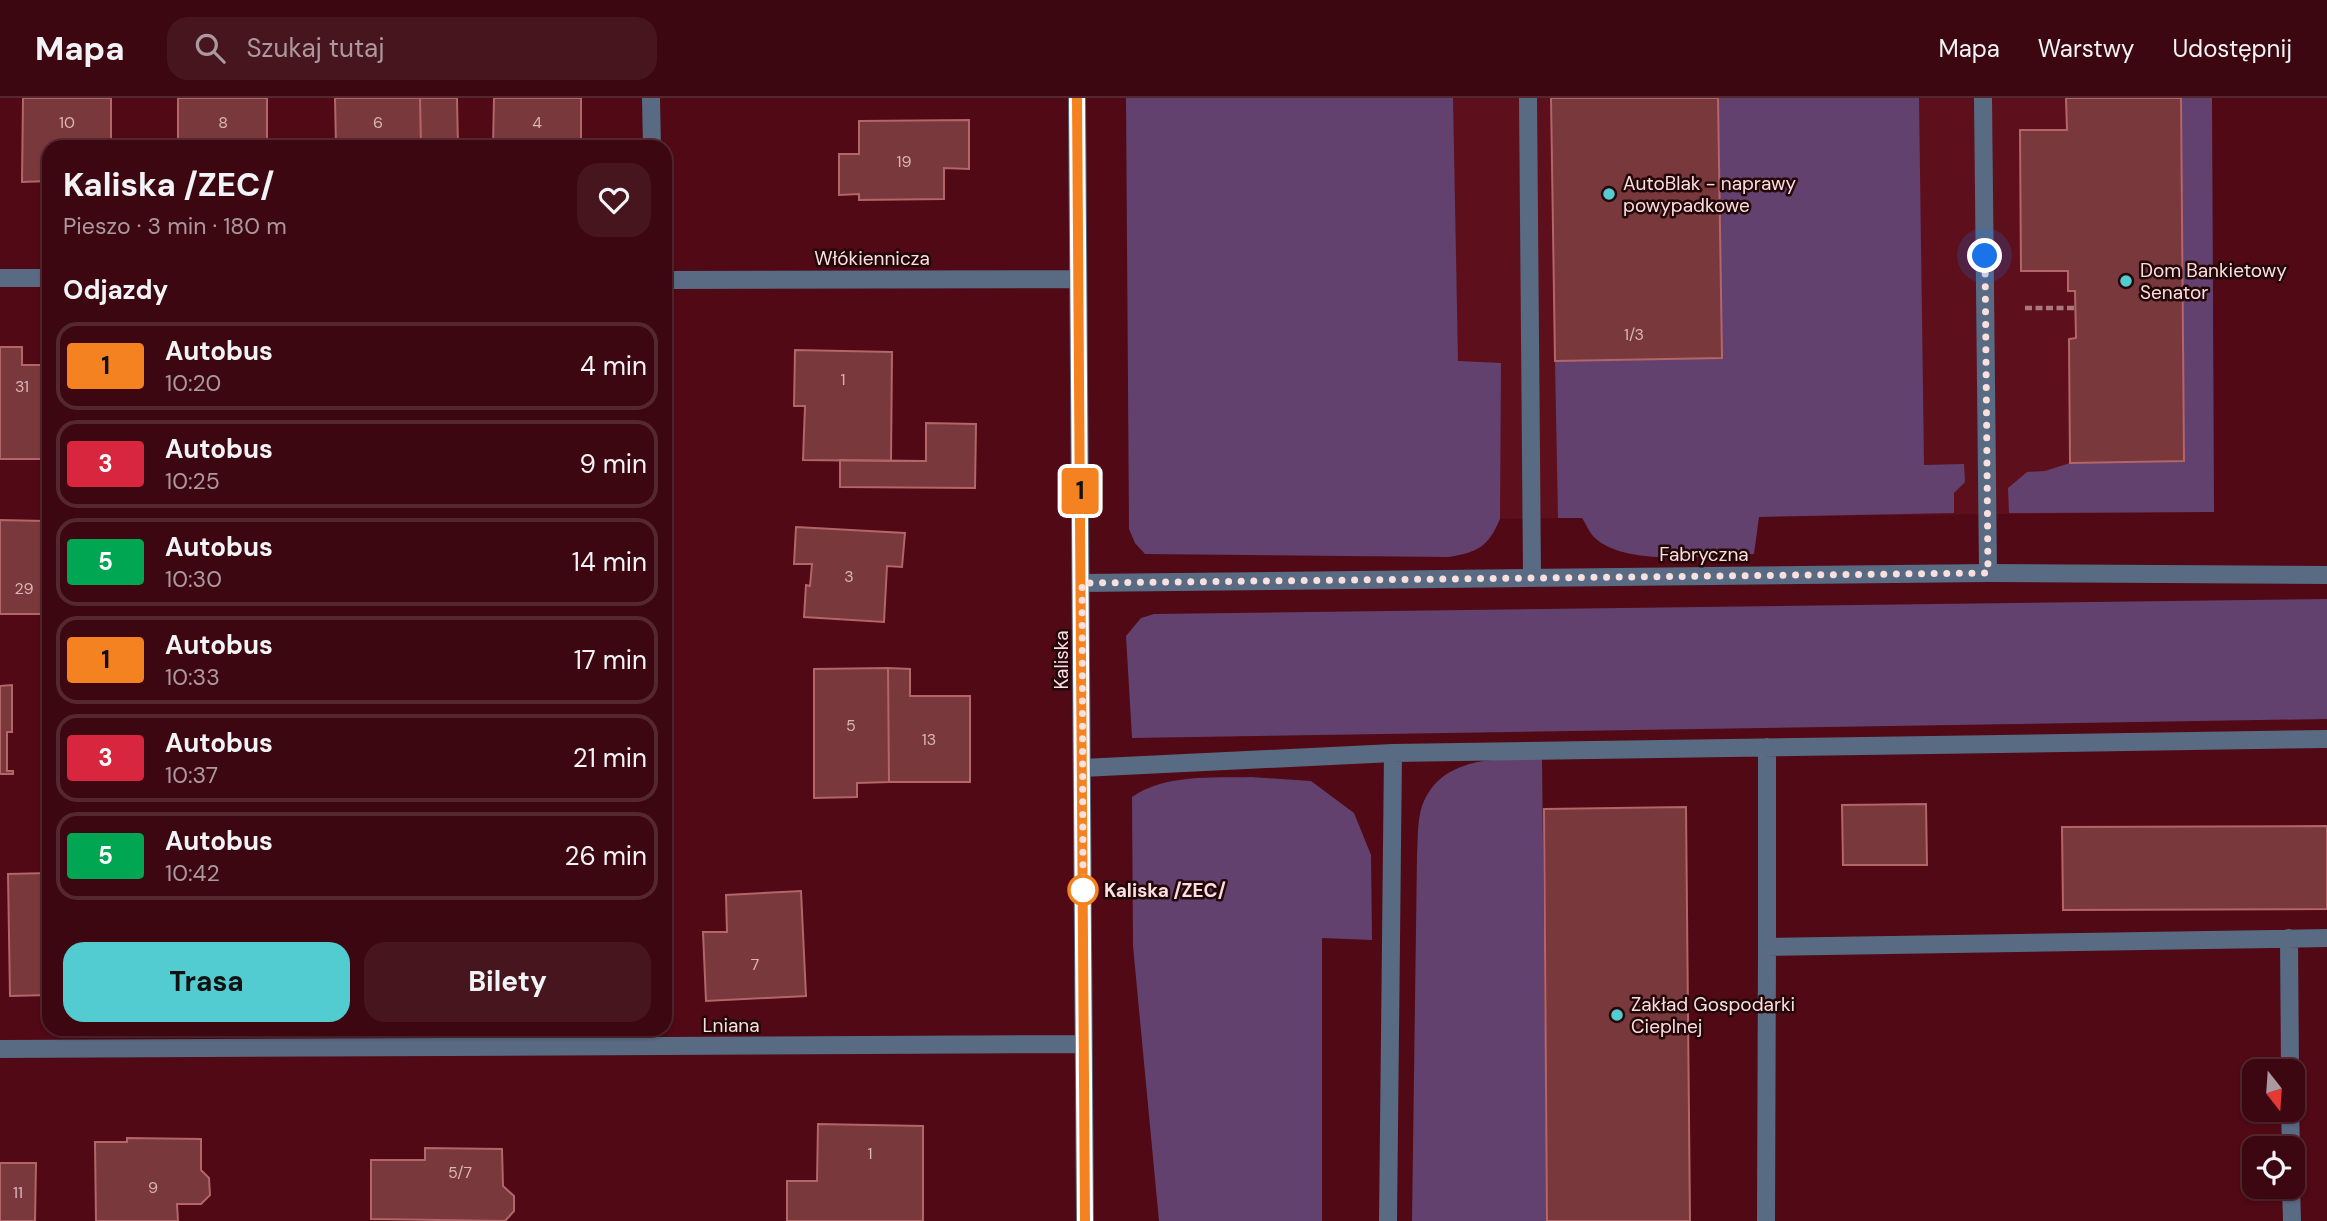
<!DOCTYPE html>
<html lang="pl">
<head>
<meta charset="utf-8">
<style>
	body { margin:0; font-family:"DM Sans",sans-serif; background:#47151e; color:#f1f3f6; height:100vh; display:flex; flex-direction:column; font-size:26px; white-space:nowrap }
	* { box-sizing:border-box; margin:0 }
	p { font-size:23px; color:#ac999f }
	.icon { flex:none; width:38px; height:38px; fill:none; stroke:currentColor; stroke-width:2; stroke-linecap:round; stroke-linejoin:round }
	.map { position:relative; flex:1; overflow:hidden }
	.details { position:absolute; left:42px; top:42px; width:630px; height:896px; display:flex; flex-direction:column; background:#3c0710; border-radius:21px; box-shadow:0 2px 5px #0004,0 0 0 2px #552830 }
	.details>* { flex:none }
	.badge { padding:0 14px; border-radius:5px; font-size:24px; line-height:46px }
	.needle { width:46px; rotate:163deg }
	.buttons { position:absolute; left:2242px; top:961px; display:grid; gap:14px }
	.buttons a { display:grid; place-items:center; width:63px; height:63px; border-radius:14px; background:#3c0710; box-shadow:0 2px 5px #0004,0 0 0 2px #552830; font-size:35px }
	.you { position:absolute; width:35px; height:35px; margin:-18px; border:5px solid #fff; border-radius:50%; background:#1a73e8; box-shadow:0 0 0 10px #1a73e833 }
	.map>.badge { position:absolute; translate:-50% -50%; box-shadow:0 0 0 4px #fff }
	h2 { padding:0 21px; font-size:26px; line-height:63px }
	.round { display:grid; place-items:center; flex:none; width:74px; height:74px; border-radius:21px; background:#47151e }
	.head { display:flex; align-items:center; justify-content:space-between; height:119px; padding:0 21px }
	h1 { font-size:33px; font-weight:700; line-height:52px }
	.cta { display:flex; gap:14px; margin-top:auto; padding:14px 21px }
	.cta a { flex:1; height:80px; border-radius:21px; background:#52ccd0; color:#111; font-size:28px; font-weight:700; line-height:80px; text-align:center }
	.cta a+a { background:#47151e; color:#f1f3f6 }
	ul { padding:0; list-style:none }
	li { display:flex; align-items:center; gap:21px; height:88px; margin:0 14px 10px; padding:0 7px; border:4px solid #552830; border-radius:21px }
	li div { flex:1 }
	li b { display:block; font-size:26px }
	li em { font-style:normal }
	li .badge { min-width:77px; font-weight:700; text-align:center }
	header { display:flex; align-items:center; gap:42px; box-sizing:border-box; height:98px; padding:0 35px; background:#3c0710; border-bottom:2px solid #552830 }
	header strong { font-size:33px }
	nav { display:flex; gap:38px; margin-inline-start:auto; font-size:24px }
	.search { width:490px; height:63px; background:#47151e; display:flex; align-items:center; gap:18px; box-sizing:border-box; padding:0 24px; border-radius:21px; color:#ac999f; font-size:26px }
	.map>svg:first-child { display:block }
	.built { fill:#5e0f1c }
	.green { fill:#63416e }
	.building { fill:#78383c; stroke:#b36568; stroke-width:2 }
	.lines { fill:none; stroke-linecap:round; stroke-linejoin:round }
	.path { stroke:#a8787e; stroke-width:4.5; stroke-dasharray:7 3.5; stroke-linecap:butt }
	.lane { stroke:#596a83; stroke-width:18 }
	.street { stroke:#596a83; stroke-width:18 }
	.line-casing { stroke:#fff; stroke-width:16 }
	.line { stroke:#f58220; stroke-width:10 }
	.walk { stroke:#fadfdf; stroke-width:7; stroke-dasharray:0 12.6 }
	.poi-dot { fill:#52ccd0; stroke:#240709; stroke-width:2.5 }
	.stop-dot { fill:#fff; stroke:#f58220; stroke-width:3.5 }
	.labels { text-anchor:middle; stroke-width:5; stroke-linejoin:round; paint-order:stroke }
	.number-label { font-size:16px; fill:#dab5b6 }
	.poi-label { font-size:19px; fill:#fadfdf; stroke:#240709; text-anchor:start }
	.street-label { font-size:19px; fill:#fadfdf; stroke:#240709 }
	.stop-label { font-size:19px; font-weight:bold; fill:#fadfdf; stroke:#240709; text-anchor:start }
</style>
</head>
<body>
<header>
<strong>Mapa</strong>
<div class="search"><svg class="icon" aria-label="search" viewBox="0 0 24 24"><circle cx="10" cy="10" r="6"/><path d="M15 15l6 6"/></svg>Szukaj tutaj</div>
<nav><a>Mapa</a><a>Warstwy</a><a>Udostępnij</a></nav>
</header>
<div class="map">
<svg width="2327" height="1123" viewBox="0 0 2327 1123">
	<rect width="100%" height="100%" fill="#500915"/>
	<path class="built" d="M1264 0H2212L2214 414 1268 423Z"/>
	<path class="green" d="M1126 0H1453L1458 263 1501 265 1500 421C1488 449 1478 454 1449 459L1145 456 1135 445 1129 431Z
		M1718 0H1919L1924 367 1964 366 1965 384 1954 395V415L1759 419 1754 456C1712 457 1625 470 1594 439 1589 434 1586 426 1582 420H1558L1555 263 1721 260Z
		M2181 0H2212L2214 414 2009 415 2008 390 2027 374 2045 373 2070 365 2184 363Z
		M2327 501V621L1132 640 1126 538 1141 520 1154 516Z
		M1542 659 1547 1123H1412L1417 757C1418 742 1417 723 1422 708 1441 657 1496 662 1542 659Z
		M1251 679 1311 683 1354 715 1371 757 1372 842 1322 840V1123H1159L1133 848 1132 699C1165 676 1212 680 1251 679Z"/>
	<path class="building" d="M23 0H111V49H49V83L22 84Z
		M178 0H267V49H178Z
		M335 0H420L421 49H336Z
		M420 0H457L458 49H421Z
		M494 0H581V49H493Z
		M1551 0H1718L1722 260 1555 263Z
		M2066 0H2181L2184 363 2070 365 2069 241 2076 240 2075 193H2068V173H2021L2020 32H2067Z
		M969 22V71L944 70V101L859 102V96L839 97V56H859V23Z
		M0 249H22V267H43V308H49V361H0Z
		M795 252 892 254 891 363 803 362 805 308H794Z
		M926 325 976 326 975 390 840 389V362L926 363Z
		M0 422 45 423 49 516H0Z
		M796 429 905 435 902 469 887 468 884 524 804 519 806 487 810 488 812 466H794Z
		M888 570 910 571V598H970V684H889Z
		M888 570 889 684 857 685V699L814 700V571Z
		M12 587V634H7V673H13V676H0V588Z
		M1926 706 1927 767H1843L1842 707Z
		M1686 709 1690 1123H1547L1544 711Z
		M2327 728V811L2063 812 2062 729Z
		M49 775V897L10 898 8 776Z
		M801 793 806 898 706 903 703 834H727L726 797Z
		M818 1026 923 1028V1123H787V1083H817Z
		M127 1040 201 1041V1072L209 1080 210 1097 201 1106H177L178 1123H96L95 1044H127Z
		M425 1050 502 1051 503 1088 514 1098V1113L505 1123 371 1121V1062H425Z
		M0 1065H36L35 1123H0Z"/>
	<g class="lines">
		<path class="path" d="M2025 210H2076"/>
		<path class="lane" d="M1528 0 1532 478
			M1983 0 1988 475
			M1767 649V849L2327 840
			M1082 670 1393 655 2327 641
			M2289 840 2290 973
			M2290 1012 2291 1050
			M2291 1088 2292 1123
			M1388 1123 1393 655
			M1766 1123 1767 849"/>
		<path class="street" d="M651 0 652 49
			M1077 0 1085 1123
			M0 180H49
			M665 182 1078 181
			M1082 485 1988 475 2327 477
			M0 951 1083 946"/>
	</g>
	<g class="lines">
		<g class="line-casing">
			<path id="line" d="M1077 0 1085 1123"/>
		</g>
		<use href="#line" class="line"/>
		<path class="walk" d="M1083 792 1082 485 1988 475 1985 158"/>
	</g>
	<g class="poi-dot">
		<circle cx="1609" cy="96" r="7"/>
		<circle cx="2126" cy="183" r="7"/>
		<circle cx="1617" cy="917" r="7"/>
	</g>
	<circle class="stop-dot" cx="1083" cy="792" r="14"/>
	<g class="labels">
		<g class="number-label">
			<text x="67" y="30">10</text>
			<text x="223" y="30">8</text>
			<text x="378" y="30">6</text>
			<text x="537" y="30">4</text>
			<text x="904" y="69">19</text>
			<text x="1634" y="242">1/3</text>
			<text x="843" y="287">1</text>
			<text x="22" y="294">31</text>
			<text x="849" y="484">3</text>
			<text x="24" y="496">29</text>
			<text x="851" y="633">5</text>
			<text x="929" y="647">13</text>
			<text x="755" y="872">7</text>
			<text x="870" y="1061">1</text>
			<text x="460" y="1080">5/7</text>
			<text x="153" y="1095">9</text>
			<text x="18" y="1100">11</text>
		</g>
		<g class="poi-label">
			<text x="1623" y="92">AutoBlak - naprawy<tspan x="1623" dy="22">powypadkowe</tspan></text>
			<text x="2140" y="179">Dom Bankietowy<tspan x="2140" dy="22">Senator</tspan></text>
			<text x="1631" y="913">Zakład Gospodarki<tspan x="1631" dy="22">Cieplnej</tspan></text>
		</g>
		<g class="street-label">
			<text x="872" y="167">Włókiennicza</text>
			<text x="1704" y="463">Fabryczna</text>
			<text transform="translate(1061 562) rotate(-90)" y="7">Kaliska</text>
			<text x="731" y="934">Lniana</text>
		</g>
		<g class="stop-label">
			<text x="1104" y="799">Kaliska /ZEC/</text>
		</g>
	</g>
</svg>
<div class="buttons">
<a><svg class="needle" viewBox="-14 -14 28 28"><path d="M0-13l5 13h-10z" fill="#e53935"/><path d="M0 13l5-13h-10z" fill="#ac999f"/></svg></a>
<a><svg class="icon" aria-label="locate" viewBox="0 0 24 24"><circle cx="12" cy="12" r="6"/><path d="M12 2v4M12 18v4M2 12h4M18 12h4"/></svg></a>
</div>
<div class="you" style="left:1985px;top:158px"></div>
<b class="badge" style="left:1080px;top:393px;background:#f58220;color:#111">1</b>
<section class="details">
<div class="head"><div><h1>Kaliska /ZEC/</h1><p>Pieszo · 3 min · 180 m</p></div><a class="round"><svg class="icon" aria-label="heart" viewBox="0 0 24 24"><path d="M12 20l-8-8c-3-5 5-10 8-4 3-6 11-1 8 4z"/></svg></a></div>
<h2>Odjazdy</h2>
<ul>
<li><span class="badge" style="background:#f58220;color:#111">1</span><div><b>Autobus</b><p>10:20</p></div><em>4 min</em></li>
<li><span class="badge" style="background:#d7263d;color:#fff">3</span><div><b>Autobus</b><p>10:25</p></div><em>9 min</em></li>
<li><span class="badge" style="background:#00a651;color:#fff">5</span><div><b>Autobus</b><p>10:30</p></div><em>14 min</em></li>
<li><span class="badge" style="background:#f58220;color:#111">1</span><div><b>Autobus</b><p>10:33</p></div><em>17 min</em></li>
<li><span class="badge" style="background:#d7263d;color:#fff">3</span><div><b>Autobus</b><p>10:37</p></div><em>21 min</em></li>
<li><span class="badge" style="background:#00a651;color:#fff">5</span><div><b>Autobus</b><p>10:42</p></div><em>26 min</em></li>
</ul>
<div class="cta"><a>Trasa</a><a>Bilety</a></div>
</section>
</div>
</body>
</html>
